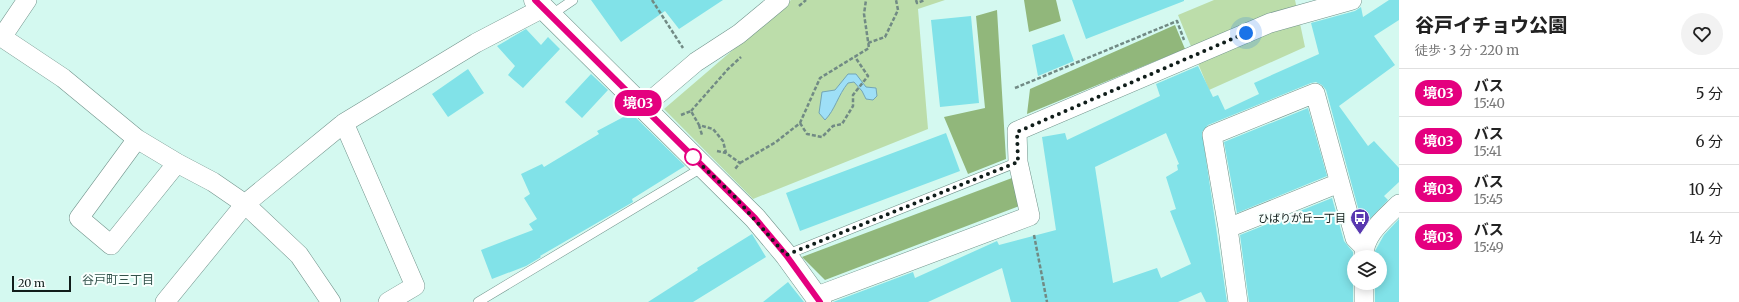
<!DOCTYPE html>
<html lang="ja">
<head>
<meta charset="utf-8">
<style>
	body { margin:0; font-family:Merriweather,"Noto Sans JP",serif; background:#f2f2f2; color:#222; height:100vh; display:flex; flex-direction:column; font-size:15px; white-space:nowrap }
	* { box-sizing:border-box; margin:0 }
	p { font-size:13px; color:#767676 }
	.icon { flex:none; width:22px; height:22px; fill:none; stroke:currentColor; stroke-width:2; stroke-linecap:round; stroke-linejoin:round }
	.map { position:relative; flex:1; overflow:hidden }
	.side { display:flex; flex-direction:column; background:#fff; width:340px }
	.side>* { flex:none }
	.badge { padding:0 8px; border-radius:13px; font-size:14px; line-height:26px }
	.buttons { position:absolute; left:1347px; top:250px; display:grid; gap:8px }
	.buttons a { display:grid; place-items:center; width:40px; height:40px; border-radius:50%; background:#fff; box-shadow:0 2px 10px #0003; font-size:20px }
	.scale { position:absolute; left:12px; bottom:10px; width:59px; box-sizing:border-box; padding-left:4px; border:2px solid #101d1a; border-top:0; font-size:11px; line-height:14px; white-space:nowrap; color:#101d1a; -webkit-text-stroke:3px #f8fffd; paint-order:stroke }
	.you { position:absolute; width:20px; height:20px; margin:-10px; border:3px solid #fff; border-radius:50%; background:#1a73e8; box-shadow:0 0 0 6px #1a73e833 }
	.map>.badge { position:absolute; translate:-50% -50%; box-shadow:0 0 0 2px #fff }
	.round { display:grid; place-items:center; flex:none; width:42px; height:42px; border-radius:21px; background:#f2f2f2 }
	.head { display:flex; align-items:center; justify-content:space-between; height:68px; padding:0 16px }
	h1 { font-size:19px; font-weight:800; line-height:30px }
	ul { padding:0; list-style:none }
	li { display:flex; align-items:center; gap:12px; height:48px; padding:0 16px; border-top:1px solid #e0e0e0 }
	li div { flex:1 }
	li b { display:block; font-size:15px }
	li em { font-style:normal }
	li .badge { min-width:44px; font-weight:700; text-align:center }
	main { display:flex; flex:1; min-height:0 }
	.map>svg:first-child { display:block }
	.green { fill:#bcddaa }
	.forest { fill:#91b77b }
	.water { fill:#9edff7; stroke:#73a5b5 }
	.building { fill:#81e2e8; fill-rule:evenodd }
	.lines { fill:none; stroke-linecap:round; stroke-linejoin:round }
	.lane-casing { stroke:#72948c; stroke-width:10 }
	.street-casing { stroke:#72948c; stroke-width:20 }
	.secondary-casing { stroke:#72948c; stroke-width:23 }
	.path { stroke:#718a84; stroke-width:2.5; stroke-dasharray:4 2; stroke-linecap:butt }
	.lane { stroke:#fff; stroke-width:9 }
	.street { stroke:#fff; stroke-width:19 }
	.secondary { stroke:#fff; stroke-width:22 }
	.line-casing { stroke:#fff; stroke-width:9 }
	.line { stroke:#e4007f; stroke-width:6 }
	.walk { stroke:#101d1a; stroke-width:4; stroke-dasharray:0 7.2 }
	.stop-dot { fill:#fff; stroke:#e4007f; stroke-width:2 }
	.labels { text-anchor:middle; stroke-width:4; stroke-linejoin:round; paint-order:stroke }
	.poi-label { font-size:11px; fill:#101d1a; stroke:#f8fffd; text-anchor:end }
	.neighbourhood-label { font-size:12px; fill:#33534c; stroke:#f8fffd }
</style>
</head>
<body>
<main>
<div class="map">
<svg width="1399" height="302" viewBox="0 0 1399 302">
	<rect width="100%" height="100%" fill="#d4f9f0"/>
	<path class="green" d="M791 0H945L918 9 928 129 753 199 664 109Z
		M1214 0H1295L1305 47 1209 90 1178 15Z"/>
	<path class="forest" d="M1024 0H1056L1061 21 1029 32Z
		M997 10 1006 159 968 174 944 117 985 108 976 16Z
		M1175 25 1185 49 1027 114 1030 89Z
		M1012 178 1019 206 825 280 802 257Z"/>
	<path class="water" d="M848 74H856L866 87 876 88 877 96 873 100 866 99 862 91 854 82 848 83C838 95 835 110 825 120L819 113 822 92 835 90Z"/>
	<path class="building" d="M591 0H723L679 29 665 11 621 42Z
		M1072 0H1184V1L1086 39Z
		M1389 0H1399V20L1374 36 1395 65 1339 106 1368 146 1374 141 1399 168V182L1384 196 1388 200 1363 226 1326 90 1322 85 1316 82 1311 83 1208 125 1202 132 1227 302H1206L1201 292 1178 302H1011L1002 268 928 302H833L913 272 915 278 997 241 999 245 1056 230 1042 137 1065 133 1067 140 1160 96 1156 84 1198 66 1213 97 1218 95 1225 110 1259 94 1254 83 1319 54 1311 23 1355 11 1361 7 1363 17ZM1166 133 1179 164 1177 165 1178 170 1166 177 1176 209 1170 211 1191 264 1161 278 1157 268 1113 283 1095 167Z
		M971 16 979 103 940 107 931 20Z
		M526 29 541 45 548 37 560 49 523 88 508 75 515 66 497 46Z
		M1064 34 1074 61 1038 76 1032 45Z
		M468 69 484 93 448 117 432 94Z
		M591 74 608 90 582 118 565 102Z
		M1308 108 1327 176 1237 213 1224 142Z
		M631 113 685 166 632 199 633 202 540 256 541 257 526 266 492 279 481 250 533 230 529 224 537 219 524 198 530 194 521 174 542 164 544 167 599 134 597 131Z
		M946 133 960 171 800 231 786 193Z
		M1332 198 1344 241 1353 252V302H1249L1240 235Z
		M1399 219V302H1375V283H1380V257H1375V251L1384 235Z
		M752 234 766 257 693 302H648L698 270 697 268Z
		M788 282 804 302H763Z"/>
	<g class="lines">
		<g class="lane-casing">
			<path id="lane" d="M551 15 573 0
				M786 255 1018 162
				M478 302 703 167"/>
		</g>
		<g class="street-casing">
			<path id="street" d="M0 36 63 78 137 139 177 163 213 182 245 204 299 255 331 302
				M2 37 27 0
				M642 108 696 62 739 34 780 0
				M344 123 415 286 388 302
				M137 139 79 218 111 245 177 163
				M1228 228 1339 183
				M1364 257C1363 235 1384 219 1399 204
				M1364 283V302
				M817 296 1030 216 1018 162 1017 131 1270 23 1352 0
				M165 302 245 204 344 123 476 43 543 8
				M1238 302 1228 228 1212 135 1315 93 1355 238 1363 246"/>
		</g>
		<g class="secondary-casing">
			<path id="secondary" d="M535 0 755 218 786 255 820 302"/>
		</g>
		<path class="path" d="M652 0 683 48
			M916 0 917 3 925 0
			M799 6 806 0
			M868 43 885 37 898 10 896 0
			M1015 88 1177 21 1184 40
			M691 111 728 69 741 57
			M681 115 691 111 699 125 713 129 723 141 726 153 740 163 735 169
			M800 123 807 134 822 137 833 126 842 124 853 106V95L868 76 855 57
			M699 125 702 135
			M717 151 726 153
			M740 163 776 142 800 123 820 78 869 48 864 14 866 0
			M1034 235 1047 302"/>
		<use href="#lane" class="lane"/>
		<use href="#street" class="street"/>
		<use href="#secondary" class="secondary"/>
	</g>
	<g class="lines">
		<g class="line-casing">
			<path id="line" d="M535 0 755 218 786 255 820 302"/>
		</g>
		<use href="#line" class="line"/>
		<path class="walk" d="M693 157 733 195 786 255 1018 162 1017 132 1246 33"/>
	</g>
	<defs>
		<g id="bus-pin" transform="scale(1)"><path d="M0 17L-7.5 6A9.5 9.5 0 1 1 7.5 6Z" fill="#5938b0" stroke="#f8fffd"/><path d="M-5-6H5V4H4V6H2V4H-2V6H-4V4H-5ZM-3.5-4V0h7V-4ZM-3.5 1.2v1.5H-2V1.2ZM2 1.2v1.5H3.5V1.2Z" fill="#fff"/></g>
	</defs>
	<g fill-rule="evenodd">
		<use href="#bus-pin" x="1360" y="218"/>
	</g>
	<circle class="stop-dot" cx="693" cy="157" r="8"/>
	<g class="labels">
		<g class="poi-label">
			<text x="1346" y="222">ひばりが丘一丁目</text>
		</g>
		<g class="neighbourhood-label">
			<text x="118" y="284">谷戸町三丁目</text>
		</g>
	</g>
</svg>
<div class="buttons">
<a><svg class="icon" aria-label="layers" viewBox="0 0 24 24"><path d="M12 4l9 5-9 5-9-5zM3 14l9 5 9-5"/></svg></a>
</div>
<div class="scale">20 m</div>
<div class="you" style="left:1246px;top:33px"></div>
<b class="badge" style="left:638px;top:103px;background:#e4007f;color:#fff">境03</b>
</div>
<section class="side">
<div class="head"><div><h1>谷戸イチョウ公園</h1><p>徒歩 · 3 分 · 220 m</p></div><a class="round"><svg class="icon" aria-label="heart" viewBox="0 0 24 24"><path d="M12 20l-8-8c-3-5 5-10 8-4 3-6 11-1 8 4z"/></svg></a></div>
<ul>
<li><span class="badge" style="background:#e4007f;color:#fff">境03</span><div><b>バス</b><p>15:40</p></div><em>5 分</em></li>
<li><span class="badge" style="background:#e4007f;color:#fff">境03</span><div><b>バス</b><p>15:41</p></div><em>6 分</em></li>
<li><span class="badge" style="background:#e4007f;color:#fff">境03</span><div><b>バス</b><p>15:45</p></div><em>10 分</em></li>
<li><span class="badge" style="background:#e4007f;color:#fff">境03</span><div><b>バス</b><p>15:49</p></div><em>14 分</em></li>
</ul>
</section>
</main>
</body>
</html>
